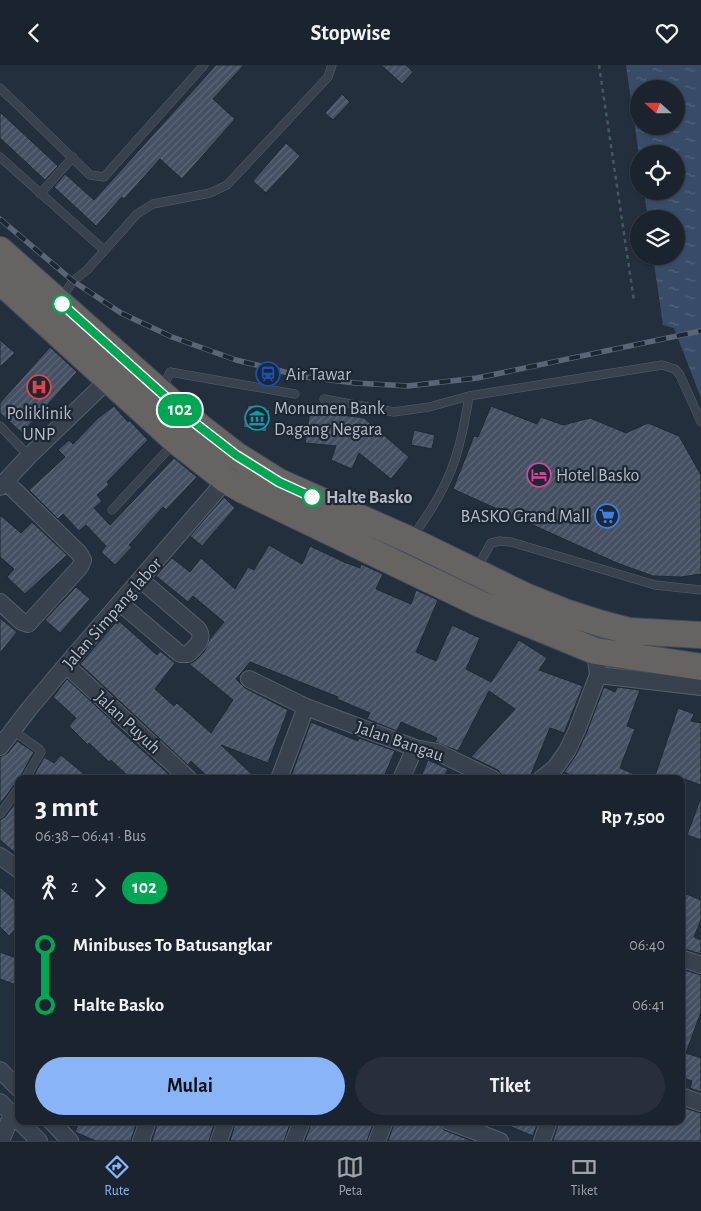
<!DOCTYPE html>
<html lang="id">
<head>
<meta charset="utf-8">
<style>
	body { margin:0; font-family:"Alegreya Sans",sans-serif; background:#282f3a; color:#f1f3f6; height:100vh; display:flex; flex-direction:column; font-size:19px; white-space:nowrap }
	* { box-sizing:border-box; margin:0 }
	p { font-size:16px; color:#a0a4aa }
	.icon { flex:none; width:28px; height:28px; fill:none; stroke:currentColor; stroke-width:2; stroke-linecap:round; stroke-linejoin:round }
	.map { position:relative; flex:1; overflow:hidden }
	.drawer { position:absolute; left:15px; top:710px; width:670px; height:350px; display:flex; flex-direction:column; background:#1b232e; border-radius:10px; box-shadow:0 1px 4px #0004,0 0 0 1px #39404a }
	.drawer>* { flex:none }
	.badge { padding:0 10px; border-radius:16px; font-size:18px; line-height:32px }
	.needle { width:32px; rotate:291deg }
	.buttons { position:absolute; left:630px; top:15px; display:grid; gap:10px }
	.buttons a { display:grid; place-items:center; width:55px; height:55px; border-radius:50%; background:#1b232e; box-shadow:0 1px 4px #0004,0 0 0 1px #39404a; font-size:25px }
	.map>.badge { position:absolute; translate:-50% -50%; box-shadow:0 0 0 2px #fff }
	.legs { display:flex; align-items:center; gap:8px; height:55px; padding:0 20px; font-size:16px }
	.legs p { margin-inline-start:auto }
	.head { display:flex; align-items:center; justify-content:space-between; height:85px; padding:0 20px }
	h1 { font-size:28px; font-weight:700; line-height:38px }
	.cta { display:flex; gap:10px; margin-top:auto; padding:10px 20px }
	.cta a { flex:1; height:58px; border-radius:30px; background:#8ab4f8; color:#111; font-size:20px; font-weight:700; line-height:58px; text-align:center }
	.cta a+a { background:#282f3a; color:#f1f3f6 }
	ul { padding:0 20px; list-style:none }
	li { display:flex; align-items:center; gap:18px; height:60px; font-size:19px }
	li i { display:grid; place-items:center; width:8px; height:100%; margin:0 6px; background:currentColor }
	li i::after { content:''; width:12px; height:12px; margin:-6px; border:4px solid; border-radius:50%; background:#1b232e }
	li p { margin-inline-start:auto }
	li:first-child i { background:linear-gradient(#0000 50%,currentColor 0) }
	li:last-child i { background:linear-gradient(currentColor 50%,#0000 0) }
	header { display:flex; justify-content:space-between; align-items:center; height:65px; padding:0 20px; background:#1b232e; font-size:22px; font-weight:700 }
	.menu { display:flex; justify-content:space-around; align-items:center; height:70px; border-top:1px solid #39404a; background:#1b232e; font-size:14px; color:#a0a4aa }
	.menu a { display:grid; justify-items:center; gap:2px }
	.menu .on { color:#8ab4f8 }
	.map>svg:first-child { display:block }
	.water { fill:url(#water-ripples); fill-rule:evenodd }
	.building { fill:url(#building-hatch); stroke:#1f2835 }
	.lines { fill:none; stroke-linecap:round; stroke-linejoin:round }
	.service-casing { stroke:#565f6c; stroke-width:9 }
	.minor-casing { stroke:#565f6c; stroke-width:18 }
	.trunk-casing { stroke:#434c59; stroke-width:28 }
	.path { stroke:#44595c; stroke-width:2.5; stroke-dasharray:4 4; stroke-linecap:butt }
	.service { stroke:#38414e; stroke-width:8 }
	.minor { stroke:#38414e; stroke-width:16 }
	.trunk { stroke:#656462; stroke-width:26 }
	.rail-casing { stroke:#5a6575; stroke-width:5.5 }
	.rail { stroke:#1d2633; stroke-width:4; stroke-dasharray:11; stroke-linecap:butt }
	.line-1-casing { stroke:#fff; stroke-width:11 }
	.line-1 { stroke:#00a651; stroke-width:8 }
	.stop-1-dot { fill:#fff; stroke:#00a651; stroke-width:2.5 }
	.labels { text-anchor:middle; stroke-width:4.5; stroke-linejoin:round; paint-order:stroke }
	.poi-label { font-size:18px; fill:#b4bcc9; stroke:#1d2633; text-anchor:start }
	.stop-label { font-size:18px; font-weight:bold; fill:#b4bcc9; stroke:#1d2633; text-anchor:start }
	.street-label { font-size:18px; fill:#b4bcc9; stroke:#1d2633 }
</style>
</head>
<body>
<header><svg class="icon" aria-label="back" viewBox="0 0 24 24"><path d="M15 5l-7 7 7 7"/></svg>Stopwise<svg class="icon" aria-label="heart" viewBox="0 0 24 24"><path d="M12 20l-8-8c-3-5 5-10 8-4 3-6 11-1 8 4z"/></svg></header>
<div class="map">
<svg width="701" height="1076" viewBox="0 0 701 1076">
	<defs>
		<pattern id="water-ripples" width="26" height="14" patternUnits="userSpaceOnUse" patternTransform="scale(1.25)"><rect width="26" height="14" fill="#394c67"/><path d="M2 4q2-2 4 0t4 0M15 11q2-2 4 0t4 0" fill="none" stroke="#53647b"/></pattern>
		<pattern id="building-hatch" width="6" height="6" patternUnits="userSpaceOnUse" patternTransform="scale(1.25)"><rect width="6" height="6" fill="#455162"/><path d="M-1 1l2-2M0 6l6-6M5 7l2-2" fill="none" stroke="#5d6877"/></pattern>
	</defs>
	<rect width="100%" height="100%" fill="#242f3e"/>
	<path class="water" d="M626 0H701V333L674 263 663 260 653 191H676V154H648L644 126H676V89H639V90ZM639 24H676V61H639Z"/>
	<path class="building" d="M216 0H244L213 34 235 54 182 114 160 94 124 134 122 132 96 161 54 122 65 109 94 135Z
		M381 0H406L413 7 402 19Z
		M342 29 350 37 333 55 325 48Z
		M0 47 58 101 45 115 0 73Z
		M286 78 300 91 266 128 253 116Z
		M0 275 15 288 0 302Z
		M50 282 77 307 22 368 0 348V338Z
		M248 340 270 345 266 367 243 362Z
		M114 341 128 357 129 355 148 375 107 417 109 420 97 430 102 436 94 443 110 460 174 393 197 412 166 445 163 442 129 480 132 482 115 500 101 487 106 481 86 460 79 466 63 449 58 454 29 425 65 392 58 385 69 375 73 379 98 353Z
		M491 341 537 359 541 352 563 360 590 353 626 368 648 358 679 371 701 410V509L682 512 653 511 617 498 453 424 474 371 478 372Z
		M310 346 364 353 409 392 391 414 359 388 352 404 331 395 336 381 305 378Z
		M414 365 435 370 432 384 411 380Z
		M224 432 235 443 202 481 190 471Z
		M0 450 21 468 32 457 67 490 25 529 7 512 14 504 0 492Z
		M269 480 302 499 310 481 344 497 360 503 361 499 383 509 376 524 411 539 416 525 438 535 416 587 436 596 452 560 480 573 466 604 491 617 519 575 547 593 539 605 583 621 564 668 550 663 529 714H503L501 709 498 705 471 692 515 644 489 626 458 686 435 677 437 673 401 657 397 666 367 654 370 648 337 634 338 632 250 597 236 614 245 623 288 645 268 698 221 680 257 714H210L191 696 188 700 80 599 118 555 157 590 160 586 175 598 155 624 174 641 177 638 211 668 233 635 189 599 195 596 204 587 210 574 224 557 193 531 188 537 156 511 172 493 190 507 201 493 235 524 248 502 254 505Z
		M76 522 90 534 60 568 45 555Z
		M0 553 17 567 0 588Z
		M67 614 112 656 111 657 174 714H131L111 695 109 697 89 678 88 680 69 661 76 653 53 632Z
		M604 622 615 627 617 622 640 625 627 661 635 664 620 703 646 714H567L569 709 564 707 576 690 586 669Z
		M678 643 694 649 691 656 701 658V720L684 714H654Z
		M311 657 358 676 359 673 395 686 383 714H290Z
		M17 676 34 687 19 714V717L14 720 0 739V692L8 688Z
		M61 690 90 714H32L44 692 54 698Z
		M428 695 448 704 443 714H420Z
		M19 733V791L0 775V755L5 752Z
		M700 735H701V775L687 770Z
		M0 822 19 839V860L9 871 0 862Z
		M684 828 701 835V855L694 872 701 875V889L681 883V836Z
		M0 887 19 894V921L0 914Z
		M681 904 701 910V947L686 988 701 993V1027L690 1023 692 1016 681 1012Z
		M681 1042 701 1048V1076H553L559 1056H681Z
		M80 1056H137L131 1076H96L75 1067Z
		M158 1056H215L209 1076H152Z
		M236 1056H291L284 1076H230Z
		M312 1056H374L367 1076H305Z
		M395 1056H433L438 1058 444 1065 472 1076H388Z
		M497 1056H538L533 1071Z"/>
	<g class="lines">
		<g class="service-casing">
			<path id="service" d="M0 23 90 110 104 112 204 0
				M0 92 104 185
				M40 129 73 92
				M61 234 73 216 87 205 137 149 153 139 210 128 227 120 328 12 332 0
				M163 323 170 307 295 329
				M324 334 394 347 429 342 469 331 662 300 675 304 680 310 701 357
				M0 361 29 391
				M112 445 174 378
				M413 471C449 422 460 391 469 331
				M477 503 491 478 500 476 511 477 655 520 701 525
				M12 665 39 684 41 687 25 714
				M0 749 19 723"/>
		</g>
		<g class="minor-casing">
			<path id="minor" d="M0 422 29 391 109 314
				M0 537 22 557 28 559 80 502 83 495 79 488 5 416
				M120 538 180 589H188C196 581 205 575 198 564L141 515
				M66 600 189 714
				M598 610 701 622
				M249 614 306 642 415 683 437 687 493 714
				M0 682 29 644 66 600 226 415
				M279 714 306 642
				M401 714 415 683
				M541 714 555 703 567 686 577 665 598 610 595 586
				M0 791 19 805
				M681 893 701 900
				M0 1005 19 1024
				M681 1031 701 1038
				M0 1037 19 1056
				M19 1056 39 1076
				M51 1056 70 1076
				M448 1056 500 1076
				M1 1076 12 1049
				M141 1076 148 1056
				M219 1076 226 1056
				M294 1076 302 1056
				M377 1076 385 1056
				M542 1076 549 1056"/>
		</g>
		<g class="trunk-casing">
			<path id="trunk" d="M0 185 196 359 236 390 279 417 410 475 525 531 565 547 599 558 629 566 701 570
				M0 216 176 376 226 415 243 425 478 538 595 586 701 602"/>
		</g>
		<path class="path" d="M599 0 634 236"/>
		<use href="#service" class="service"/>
		<use href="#minor" class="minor"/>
		<use href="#trunk" class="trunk"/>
		<g class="rail-casing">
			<path id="rail" d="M0 154 73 216 121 248 172 272 236 295 305 312 355 318 408 321 477 313 701 266"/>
		</g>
		<use href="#rail" class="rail"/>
	</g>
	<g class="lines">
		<g class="line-1-casing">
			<path id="line-1" d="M62 239 196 359 236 390 279 417 312 432"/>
		</g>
		<use href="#line-1" class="line-1"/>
	</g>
	<defs>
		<g id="station-ring" transform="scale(1.25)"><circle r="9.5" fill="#1d2633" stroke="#1a4fb4" stroke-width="1.5"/><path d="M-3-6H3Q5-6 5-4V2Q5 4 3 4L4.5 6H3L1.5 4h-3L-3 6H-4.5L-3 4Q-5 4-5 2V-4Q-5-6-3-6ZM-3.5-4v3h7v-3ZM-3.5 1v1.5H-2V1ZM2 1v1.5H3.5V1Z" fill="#1a4fb4"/></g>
		<g id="hospital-ring" transform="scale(1.25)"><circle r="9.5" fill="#1d2633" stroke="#e0444e" stroke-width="1.5"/><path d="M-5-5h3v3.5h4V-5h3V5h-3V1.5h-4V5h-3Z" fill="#e0444e"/></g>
		<g id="museum-ring" transform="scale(1.25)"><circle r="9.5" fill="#1d2633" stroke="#0f9aa8" stroke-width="1.5"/><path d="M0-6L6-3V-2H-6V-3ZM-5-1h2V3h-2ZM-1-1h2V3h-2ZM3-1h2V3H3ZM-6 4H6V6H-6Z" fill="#0f9aa8"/></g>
		<g id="hotel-ring" transform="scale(1.25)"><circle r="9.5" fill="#1d2633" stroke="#d1479c" stroke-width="1.5"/><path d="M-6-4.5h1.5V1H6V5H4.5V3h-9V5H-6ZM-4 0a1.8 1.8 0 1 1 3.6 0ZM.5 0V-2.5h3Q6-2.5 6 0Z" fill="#d1479c"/></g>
		<g id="supermarket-ring" transform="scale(1.25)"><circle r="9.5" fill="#1d2633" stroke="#3f7fe0" stroke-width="1.5"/><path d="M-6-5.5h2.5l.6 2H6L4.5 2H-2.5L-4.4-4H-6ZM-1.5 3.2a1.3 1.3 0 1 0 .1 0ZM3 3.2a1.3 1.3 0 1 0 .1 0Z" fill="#3f7fe0"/></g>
	</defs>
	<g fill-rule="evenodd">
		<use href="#station-ring" x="268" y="309"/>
		<use href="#hospital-ring" x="39" y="322"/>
		<use href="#museum-ring" x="257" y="353"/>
		<use href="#hotel-ring" x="539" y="410"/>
		<use href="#supermarket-ring" x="607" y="451"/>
	</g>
	<g class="stop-1-dot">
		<circle cx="62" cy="239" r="9"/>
		<circle cx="312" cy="432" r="9"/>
	</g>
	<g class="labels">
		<g class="poi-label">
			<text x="286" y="315">Air Tawar</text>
			<text x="274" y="349">Monumen Bank<tspan x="274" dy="21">Dagang Negara</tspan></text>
			<text x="39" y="354" text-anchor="middle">Poliklinik<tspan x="39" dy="21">UNP</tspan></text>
			<text x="556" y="416">Hotel Basko</text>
			<text x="590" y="457" text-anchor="end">BASKO Grand Mall</text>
		</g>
		<g class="stop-label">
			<text x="326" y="438">Halte Basko</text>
		</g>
		<g class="street-label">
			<text transform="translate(112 548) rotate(-49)" y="6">Jalan Simpang labor</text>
			<text transform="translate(128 657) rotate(43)" y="6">Jalan Puyuh</text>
			<text transform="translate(400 676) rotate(19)" y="6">Jalan Bangau</text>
		</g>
	</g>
</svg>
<div class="buttons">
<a><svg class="needle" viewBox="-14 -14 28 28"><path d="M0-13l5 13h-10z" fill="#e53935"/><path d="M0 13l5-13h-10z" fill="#a0a4aa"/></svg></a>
<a><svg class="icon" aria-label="locate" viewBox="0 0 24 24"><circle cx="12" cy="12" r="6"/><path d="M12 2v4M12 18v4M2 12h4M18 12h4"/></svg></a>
<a><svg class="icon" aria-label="layers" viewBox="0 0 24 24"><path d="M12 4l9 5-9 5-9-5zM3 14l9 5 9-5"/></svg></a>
</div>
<b class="badge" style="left:180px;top:345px;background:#00a651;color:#fff">102</b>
<section class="drawer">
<div class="head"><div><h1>3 mnt</h1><p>06:38 – 06:41 · Bus</p></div><b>Rp 7,500</b></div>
<div class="legs"><svg class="icon" aria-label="walk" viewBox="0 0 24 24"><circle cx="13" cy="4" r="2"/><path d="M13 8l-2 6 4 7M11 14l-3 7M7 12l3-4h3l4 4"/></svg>2<svg class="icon" aria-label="forward" viewBox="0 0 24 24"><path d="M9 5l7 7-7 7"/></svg><b class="badge" style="background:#00a651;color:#fff">102</b></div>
<ul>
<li><i style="color:#00a651"></i><b>Minibuses To Batusangkar</b><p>06:40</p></li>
<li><i style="color:#00a651"></i><b>Halte Basko</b><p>06:41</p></li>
</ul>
<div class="cta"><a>Mulai</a><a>Tiket</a></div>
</section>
</div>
<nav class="menu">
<a class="on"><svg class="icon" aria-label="directions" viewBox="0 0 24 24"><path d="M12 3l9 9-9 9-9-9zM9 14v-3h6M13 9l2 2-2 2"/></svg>Rute</a>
<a><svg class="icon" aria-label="map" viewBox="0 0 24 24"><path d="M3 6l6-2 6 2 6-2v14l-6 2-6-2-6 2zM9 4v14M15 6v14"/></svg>Peta</a>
<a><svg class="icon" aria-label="tickets" viewBox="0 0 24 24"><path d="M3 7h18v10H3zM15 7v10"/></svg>Tiket</a>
</nav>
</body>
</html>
